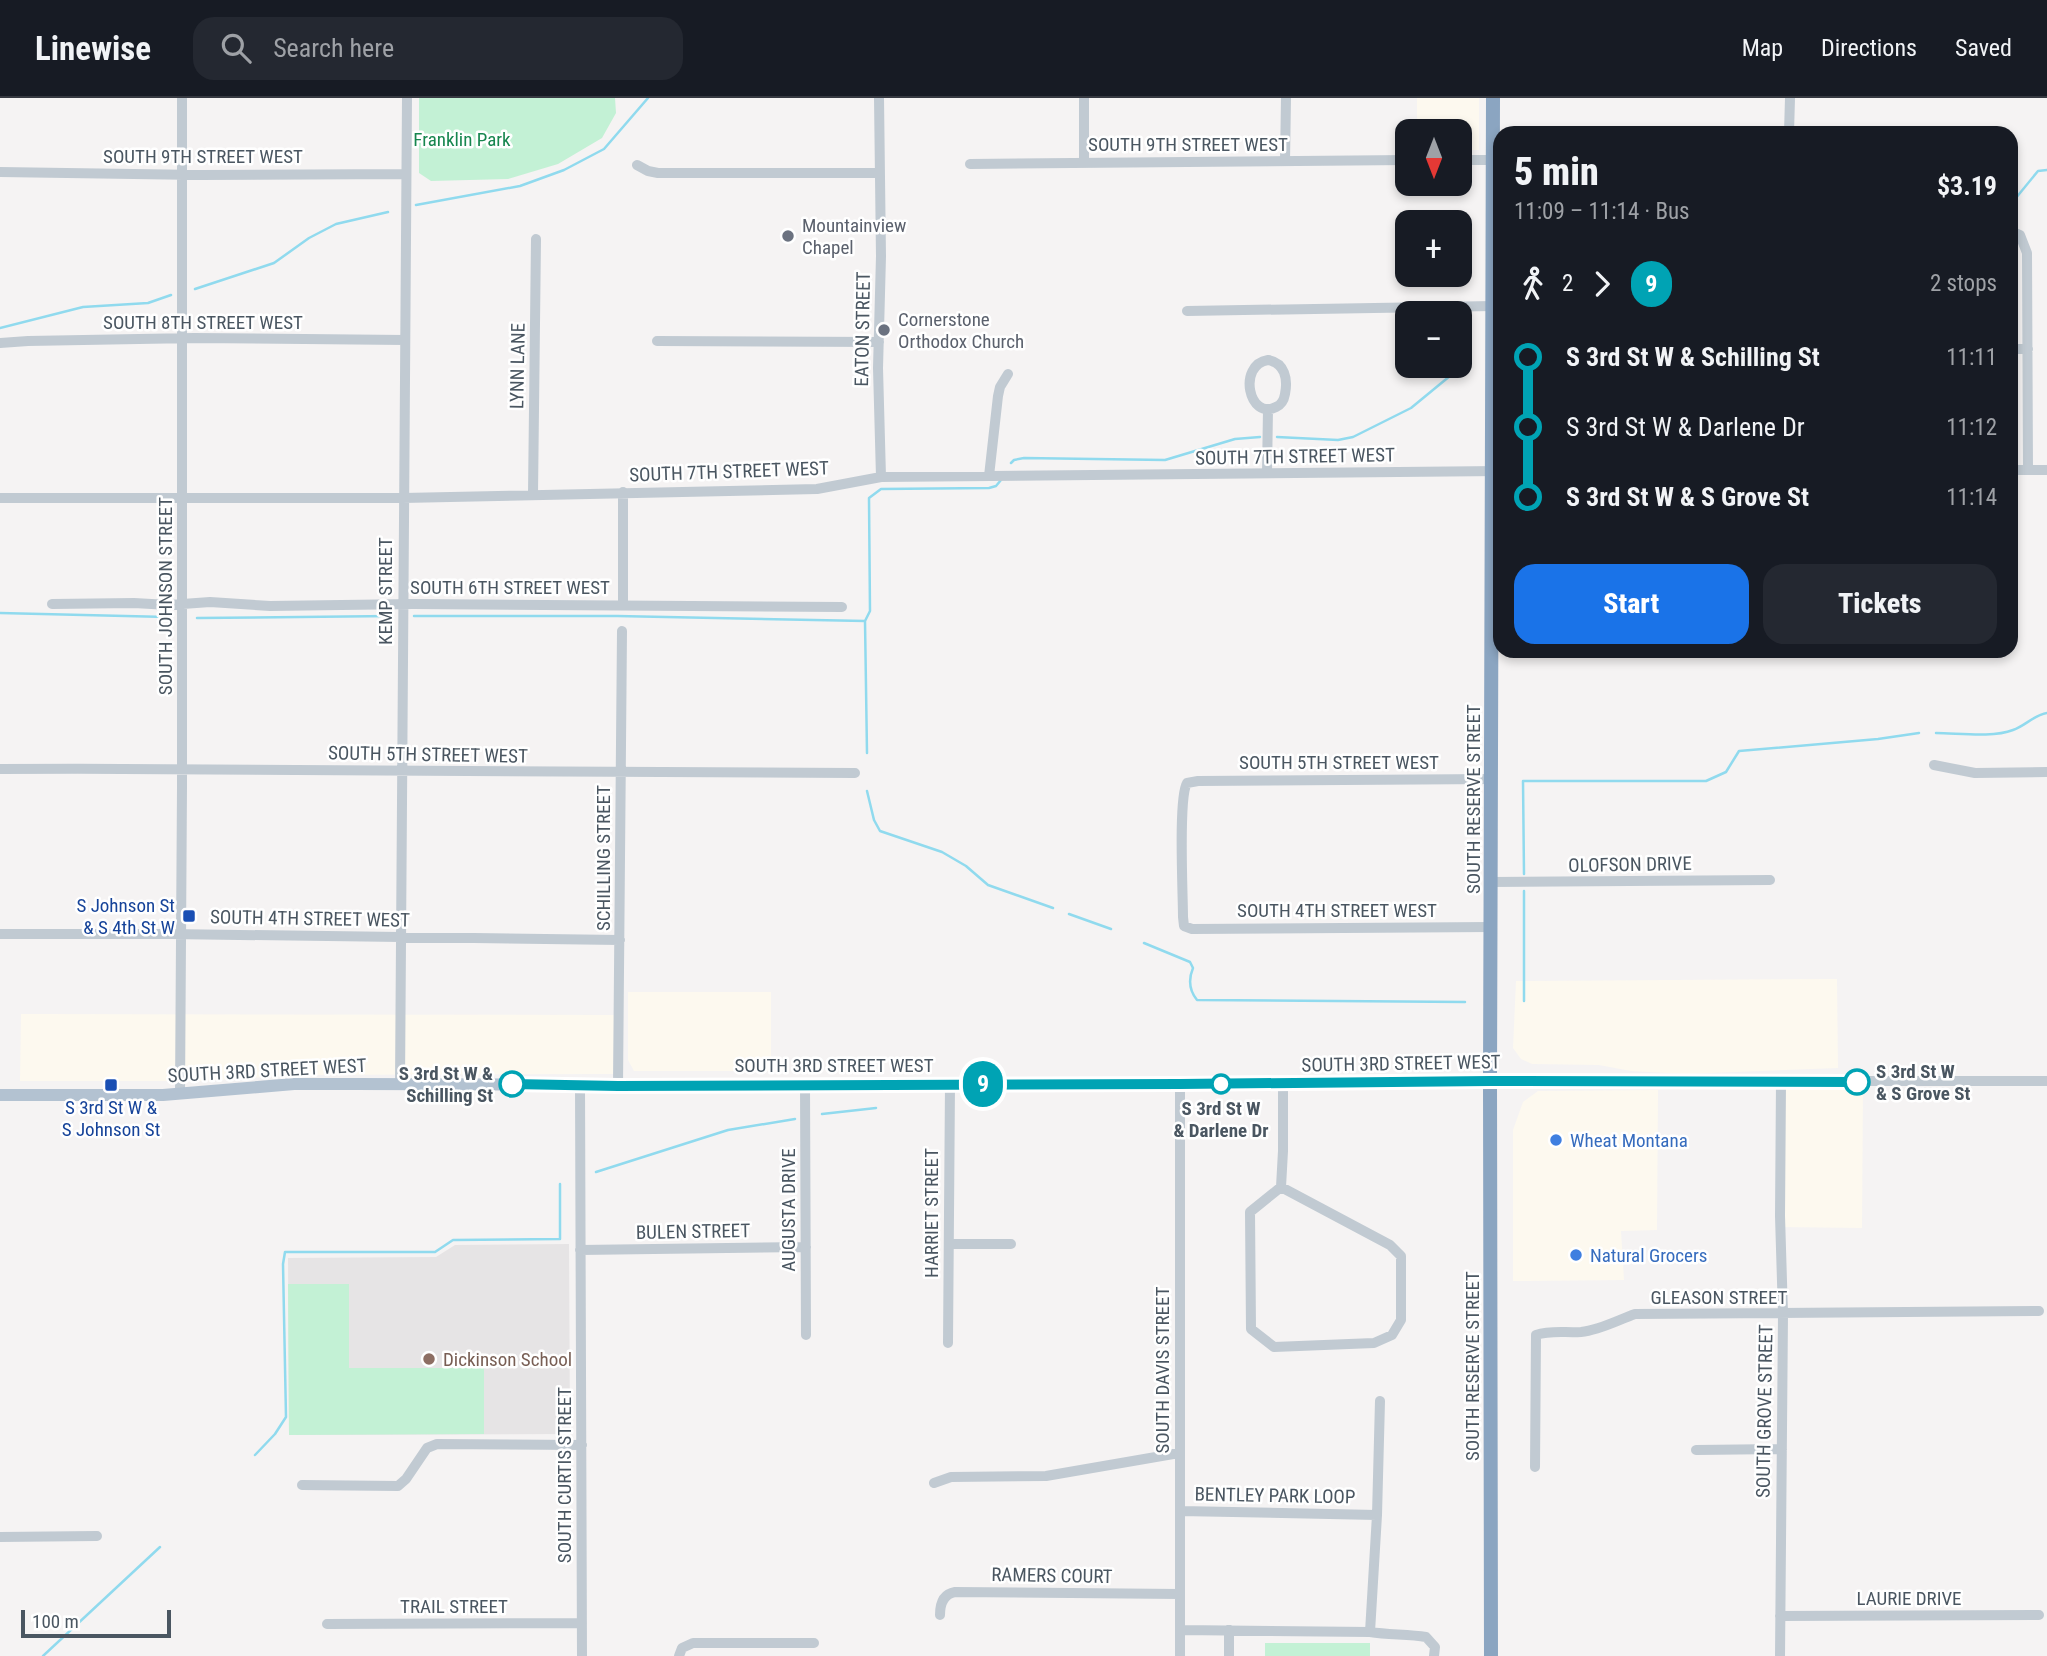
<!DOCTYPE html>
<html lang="en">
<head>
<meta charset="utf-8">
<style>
	body { margin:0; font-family:"Roboto Condensed",sans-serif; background:#242831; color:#f1f3f6; height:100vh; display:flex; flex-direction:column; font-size:26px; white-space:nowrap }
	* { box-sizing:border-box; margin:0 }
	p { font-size:23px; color:#9ea1a6 }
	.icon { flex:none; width:38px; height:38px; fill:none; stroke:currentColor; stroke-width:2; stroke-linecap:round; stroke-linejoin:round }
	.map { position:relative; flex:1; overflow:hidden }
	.panel { position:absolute; left:1493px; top:28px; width:525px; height:532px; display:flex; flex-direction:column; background:#171b24; border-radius:21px; box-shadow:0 4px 10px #0003 }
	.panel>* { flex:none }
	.badge { padding:0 14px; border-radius:23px; font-size:24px; line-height:46px }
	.needle { width:46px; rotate:180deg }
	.tools { position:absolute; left:1395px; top:21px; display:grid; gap:14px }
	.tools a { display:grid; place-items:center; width:77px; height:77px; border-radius:14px; background:#171b24; box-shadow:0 4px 10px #0003; font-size:35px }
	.scale { position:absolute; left:21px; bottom:18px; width:150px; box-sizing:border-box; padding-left:7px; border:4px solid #4a5661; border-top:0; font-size:19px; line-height:24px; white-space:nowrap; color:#4a5661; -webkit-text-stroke:5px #fff; paint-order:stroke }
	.map>.badge { position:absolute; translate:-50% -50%; box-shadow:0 0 0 4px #fff }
	.legs { display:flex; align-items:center; gap:10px; height:77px; padding:0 21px; font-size:23px }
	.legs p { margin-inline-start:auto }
	.overview { display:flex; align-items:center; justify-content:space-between; height:119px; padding:0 21px }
	h1 { font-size:38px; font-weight:800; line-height:52px }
	.action { display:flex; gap:14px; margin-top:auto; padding:14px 21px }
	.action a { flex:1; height:80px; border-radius:21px; background:#1a73e8; color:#fff; font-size:28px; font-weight:800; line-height:80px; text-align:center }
	.action a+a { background:#242831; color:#f1f3f6 }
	ul { padding:0 21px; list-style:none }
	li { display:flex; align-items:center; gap:24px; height:70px; font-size:26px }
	li i { display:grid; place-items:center; width:10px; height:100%; margin:0 9px; background:currentColor }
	li i::after { content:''; width:18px; height:18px; margin:-9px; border:5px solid; border-radius:50%; background:#171b24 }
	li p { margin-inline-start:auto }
	li:first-child i { background:linear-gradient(#0000 50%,currentColor 0) }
	li:last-child i { background:linear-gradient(currentColor 50%,#0000 0) }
	header { display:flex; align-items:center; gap:42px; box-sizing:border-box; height:98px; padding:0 35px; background:#171b24; border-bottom:2px solid #363941 }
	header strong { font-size:33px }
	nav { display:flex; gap:38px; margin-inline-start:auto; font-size:24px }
	.search { width:490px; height:63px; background:#242831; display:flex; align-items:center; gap:18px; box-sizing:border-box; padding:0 24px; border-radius:21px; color:#9ea1a6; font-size:26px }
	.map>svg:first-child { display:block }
	.commercial { fill:#fdf9ef }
	.education { fill:#e6e4e5 }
	.green { fill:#c3f1d5 }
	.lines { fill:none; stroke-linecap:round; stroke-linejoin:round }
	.stream { stroke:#90daee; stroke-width:2.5 }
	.minor { stroke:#c1cad2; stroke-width:10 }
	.major { stroke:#b3c2d1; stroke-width:12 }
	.highway { stroke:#8ba5c1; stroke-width:14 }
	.line-1-casing { stroke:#fff; stroke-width:16 }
	.line-1 { stroke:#00a3b4; stroke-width:10 }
	.worship-dot { fill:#6b7280; stroke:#fff; stroke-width:2.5 }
	.transit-dot { fill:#1a4fb4; stroke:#fff; stroke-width:2.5 }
	.stop-1-dot { fill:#fff; stroke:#00a3b4; stroke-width:3.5 }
	.shop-dot { fill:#3f7fe0; stroke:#fff; stroke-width:2.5 }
	.education-dot { fill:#8d6e63; stroke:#fff; stroke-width:2.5 }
	.labels { text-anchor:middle; stroke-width:5; stroke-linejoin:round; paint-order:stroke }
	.park-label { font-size:19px; fill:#17864f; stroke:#fff }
	.street-label { font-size:19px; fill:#4a5661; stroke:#fff }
	.worship-label { font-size:19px; fill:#5b616d; stroke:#fff; text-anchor:start }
	.transit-label { font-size:19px; fill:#164399; stroke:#fff; text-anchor:end }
	.stop-label { font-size:19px; font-weight:bold; fill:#4a5661; stroke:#fff; text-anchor:start }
	.shop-label { font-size:19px; fill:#366cbe; stroke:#fff; text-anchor:start }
	.education-label { font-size:19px; fill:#785e54; stroke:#fff; text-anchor:start }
</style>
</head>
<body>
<header>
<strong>Linewise</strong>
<div class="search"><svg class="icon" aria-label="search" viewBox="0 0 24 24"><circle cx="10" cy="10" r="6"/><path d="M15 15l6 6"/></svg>Search here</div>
<nav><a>Map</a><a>Directions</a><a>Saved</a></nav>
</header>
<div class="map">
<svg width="2047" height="1558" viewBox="0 0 2047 1558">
	<rect width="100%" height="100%" fill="#f5f3f3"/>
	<path class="commercial" d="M1417 0H1479V52H1460V33H1417Z
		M1837 881 1838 970 1685 976 1631 973 1599 967 1532 966 1521 961 1513 950 1516 883Z
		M628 894H771V973H634L628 962Z
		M21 916 615 917 613 976 297 977 201 983H20Z
		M1777 988 1863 989 1862 1130 1777 1129Z
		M1658 992 1657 1132 1621 1133 1624 1182 1513 1183V1032L1523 1004 1538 993Z"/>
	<path class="education" d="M569 1146 570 1336 289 1337 288 1160 436 1159 455 1147Z"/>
	<path class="green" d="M419 0H615L616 15 602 40 558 66 508 81 431 83 419 75Z
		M288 1186H349V1270H484V1336L289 1337Z
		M1265 1545H1370V1558H1265Z"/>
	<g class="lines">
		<path class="stream" d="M2011 106 2038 73 2047 72
			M416 107 520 88 564 72 604 51 648 0
			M195 191 274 165 309 140 336 126 388 114
			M0 230 83 209 148 205 171 197
			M1277 339 1338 342 1353 339 1411 310 1456 273
			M1011 365 1014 362 1024 360 1165 362 1235 341 1260 339
			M0 515 167 519
			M414 518H617L865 523 870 513 869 400 881 391 989 390 996 388 1001 382
			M197 520 391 518
			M865 523 867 655
			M1936 635C1958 635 1992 640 2013 632 2025 628 2034 617 2047 615
			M867 693 874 722 880 733 942 754 966 768 988 787 1053 810
			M1524 776 1523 683H1706L1726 674 1739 653 1878 641 1919 635
			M1524 793V903
			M1069 816 1111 831
			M1144 845 1190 864 1193 870C1188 882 1189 892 1197 902L1465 904
			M822 1016 876 1010
			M596 1074 728 1032 795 1021
			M255 1357 275 1336 286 1319 283 1166 285 1154H435L453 1142 560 1141V1086
			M43 1558 160 1449"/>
		<path class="minor" d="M879 0 881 158 878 270 881 379
			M1084 0V65
			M1789 35 1790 0
			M1460 62H1493
			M1285 63 1286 0
			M970 66 1407 62
			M637 67 648 73 658 75H880
			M0 74 200 77 406 76
			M2011 133 2020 137 2027 155 2028 372
			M1187 213 1493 208
			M657 243 879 244
			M0 245 28 243 194 240 405 242
			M2011 251H2028
			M1268 262C1285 265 1288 281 1285 296 1284 302 1281 307 1276 309 1249 323 1237 267 1268 262Z
			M2011 372H2047
			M1267 375 1268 311
			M989 378 998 298 1000 289 1008 276
			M533 396 536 141
			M0 400H403L817 391 881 379 1500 373
			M52 506 134 505 169 507 210 504 270 508 413 506 842 509
			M623 507V394
			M1934 667 1975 675 2047 674
			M0 671C285 670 570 675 855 675
			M1491 784 1770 782
			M1491 829 1192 831 1184 828 1183 819C1183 795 1178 700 1187 685L1198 683 1492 681
			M0 836H171L620 842
			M1490 983H2047
			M400 986 407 0
			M1180 986V1558
			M580 987 582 1558
			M618 987 622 533
			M805 987 806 1237
			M180 996 182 689V0
			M1281 1089 1390 1147 1401 1158V1222L1392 1237 1374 1245 1274 1249 1251 1231 1250 1114Z
			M1281 1089 1283 1053V986
			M949 1146H1011
			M580 1152 806 1149
			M948 1245 950 986
			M1696 1352 1782 1351
			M1535 1369 1536 1237C1551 1232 1565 1235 1581 1234 1600 1232 1618 1222 1635 1216L2039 1213
			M934 1385 951 1379 1046 1378 1179 1355
			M302 1387 398 1388 406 1381 427 1350 437 1346 582 1347
			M1180 1413 1377 1417
			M0 1439 97 1438
			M940 1517C940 1506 943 1496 955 1494L1180 1496
			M1780 1518 2039 1517
			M327 1526 582 1525
			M1180 1532 1370 1534C1389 1537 1408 1536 1426 1539L1435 1549 1434 1558
			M1229 1532V1558
			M1370 1534 1377 1417 1380 1303
			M679 1558 682 1550 693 1545H814
			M1780 1558 1783 1216 1780 1118 1781 984"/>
		<path class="major" d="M0 997H163L294 986H355L618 987 1180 986 1490 983"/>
		<path class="highway" d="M1491 1558 1490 983 1493 0"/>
	</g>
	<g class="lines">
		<g class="line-1-casing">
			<path id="line-1" d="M512 986 618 988 1180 986 1490 983 1857 984"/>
		</g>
		<use href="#line-1" class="line-1"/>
	</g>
	<g class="worship-dot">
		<circle cx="788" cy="138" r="7"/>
		<circle cx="884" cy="232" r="7"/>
	</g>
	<g class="transit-dot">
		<rect x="182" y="811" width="14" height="14" rx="3.5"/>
		<rect x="104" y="980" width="14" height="14" rx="3.5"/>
	</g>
	<g class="stop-1-dot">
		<circle cx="1857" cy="984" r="12"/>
		<circle cx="512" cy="986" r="12"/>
		<circle cx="1221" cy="986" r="9"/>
	</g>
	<g class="shop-dot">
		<circle cx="1556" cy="1042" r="7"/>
		<circle cx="1576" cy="1157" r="7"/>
	</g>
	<circle class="education-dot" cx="429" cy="1261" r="7"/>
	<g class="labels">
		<g class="park-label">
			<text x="462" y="48">Franklin Park</text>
		</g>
		<g class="street-label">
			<text x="1188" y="53">SOUTH 9TH STREET WEST</text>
			<text x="203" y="65">SOUTH 9TH STREET WEST</text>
			<text x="203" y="231">SOUTH 8TH STREET WEST</text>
			<text transform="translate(862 231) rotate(-89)" y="7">EATON STREET</text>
			<text transform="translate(517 268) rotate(-89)" y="7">LYNN LANE</text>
			<text transform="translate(1295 358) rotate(-1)" y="7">SOUTH 7TH STREET WEST</text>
			<text transform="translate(729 373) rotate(-2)" y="7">SOUTH 7TH STREET WEST</text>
			<text x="510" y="496">SOUTH 6TH STREET WEST</text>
			<text transform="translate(385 493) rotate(-90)" y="7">KEMP STREET</text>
			<text transform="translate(165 498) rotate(-90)" y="7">SOUTH JOHNSON STREET</text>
			<text transform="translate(428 656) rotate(1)" y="7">SOUTH 5TH STREET WEST</text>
			<text x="1339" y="671">SOUTH 5TH STREET WEST</text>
			<text transform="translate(1473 701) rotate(-90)" y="7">SOUTH RESERVE STREET</text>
			<text transform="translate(603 760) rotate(-90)" y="7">SCHILLING STREET</text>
			<text transform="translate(1630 766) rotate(-1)" y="7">OLOFSON DRIVE</text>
			<text x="1337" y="819">SOUTH 4TH STREET WEST</text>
			<text transform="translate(310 820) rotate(1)" y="7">SOUTH 4TH STREET WEST</text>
			<text transform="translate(1401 965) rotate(-1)" y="7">SOUTH 3RD STREET WEST</text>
			<text x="834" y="974">SOUTH 3RD STREET WEST</text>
			<text transform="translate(267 972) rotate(-3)" y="7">SOUTH 3RD STREET WEST</text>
			<text transform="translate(788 1112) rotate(-90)" y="7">AUGUSTA DRIVE</text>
			<text transform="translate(931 1115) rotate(-90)" y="7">HARRIET STREET</text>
			<text transform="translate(693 1133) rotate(-1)" y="7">BULEN STREET</text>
			<text x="1719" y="1206">GLEASON STREET</text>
			<text transform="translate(1472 1268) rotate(-90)" y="7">SOUTH RESERVE STREET</text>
			<text transform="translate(1162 1272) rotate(-90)" y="7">SOUTH DAVIS STREET</text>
			<text transform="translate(1764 1313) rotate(-89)" y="7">SOUTH GROVE STREET</text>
			<text transform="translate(564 1377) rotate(-90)" y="7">SOUTH CURTIS STREET</text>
			<text transform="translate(1275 1397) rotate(1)" y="7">BENTLEY PARK LOOP</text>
			<text transform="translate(1052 1477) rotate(1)" y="7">RAMERS COURT</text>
			<text x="1909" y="1507">LAURIE DRIVE</text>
			<text x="454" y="1515">TRAIL STREET</text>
		</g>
		<g class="worship-label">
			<text x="802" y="134">Mountainview<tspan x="802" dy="22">Chapel</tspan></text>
			<text x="898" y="228">Cornerstone<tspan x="898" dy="22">Orthodox Church</tspan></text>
		</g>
		<g class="transit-label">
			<text x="175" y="814">S Johnson St<tspan x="175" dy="22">&amp; S 4th St W</tspan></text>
			<text x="111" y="1016" text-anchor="middle">S 3rd St W &amp;<tspan x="111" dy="22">S Johnson St</tspan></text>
		</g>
		<g class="stop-label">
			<text x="1876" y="980">S 3rd St W<tspan x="1876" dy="22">&amp; S Grove St</tspan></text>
			<text x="493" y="982" text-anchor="end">S 3rd St W &amp;<tspan x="493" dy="22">Schilling St</tspan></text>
			<text x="1221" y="1017" text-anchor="middle">S 3rd St W<tspan x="1221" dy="22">&amp; Darlene Dr</tspan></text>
		</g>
		<g class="shop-label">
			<text x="1570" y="1049">Wheat Montana</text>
			<text x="1590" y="1164">Natural Grocers</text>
		</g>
		<g class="education-label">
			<text x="443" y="1268">Dickinson School</text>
		</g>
	</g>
</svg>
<div class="tools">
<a><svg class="needle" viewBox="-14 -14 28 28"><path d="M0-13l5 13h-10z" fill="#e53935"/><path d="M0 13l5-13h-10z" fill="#9ea1a6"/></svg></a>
<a>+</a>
<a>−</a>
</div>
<div class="scale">100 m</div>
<b class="badge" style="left:983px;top:986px;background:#00a3b4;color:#fff">9</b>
<section class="panel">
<div class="overview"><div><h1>5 min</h1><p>11:09 – 11:14 · Bus</p></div><b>$3.19</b></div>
<div class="legs"><svg class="icon" aria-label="walk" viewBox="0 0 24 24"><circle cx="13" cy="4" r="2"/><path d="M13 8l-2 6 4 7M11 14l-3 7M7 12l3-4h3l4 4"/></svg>2<svg class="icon" aria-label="forward" viewBox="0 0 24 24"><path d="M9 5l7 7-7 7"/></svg><b class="badge" style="background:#00a3b4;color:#fff">9</b><p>2 stops</p></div>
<ul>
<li><i style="color:#00a3b4"></i><b>S 3rd St W &amp; Schilling St</b><p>11:11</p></li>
<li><i style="color:#00a3b4"></i><span>S 3rd St W &amp; Darlene Dr</span><p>11:12</p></li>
<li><i style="color:#00a3b4"></i><b>S 3rd St W &amp; S Grove St</b><p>11:14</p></li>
</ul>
<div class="action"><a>Start</a><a>Tickets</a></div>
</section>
</div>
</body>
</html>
